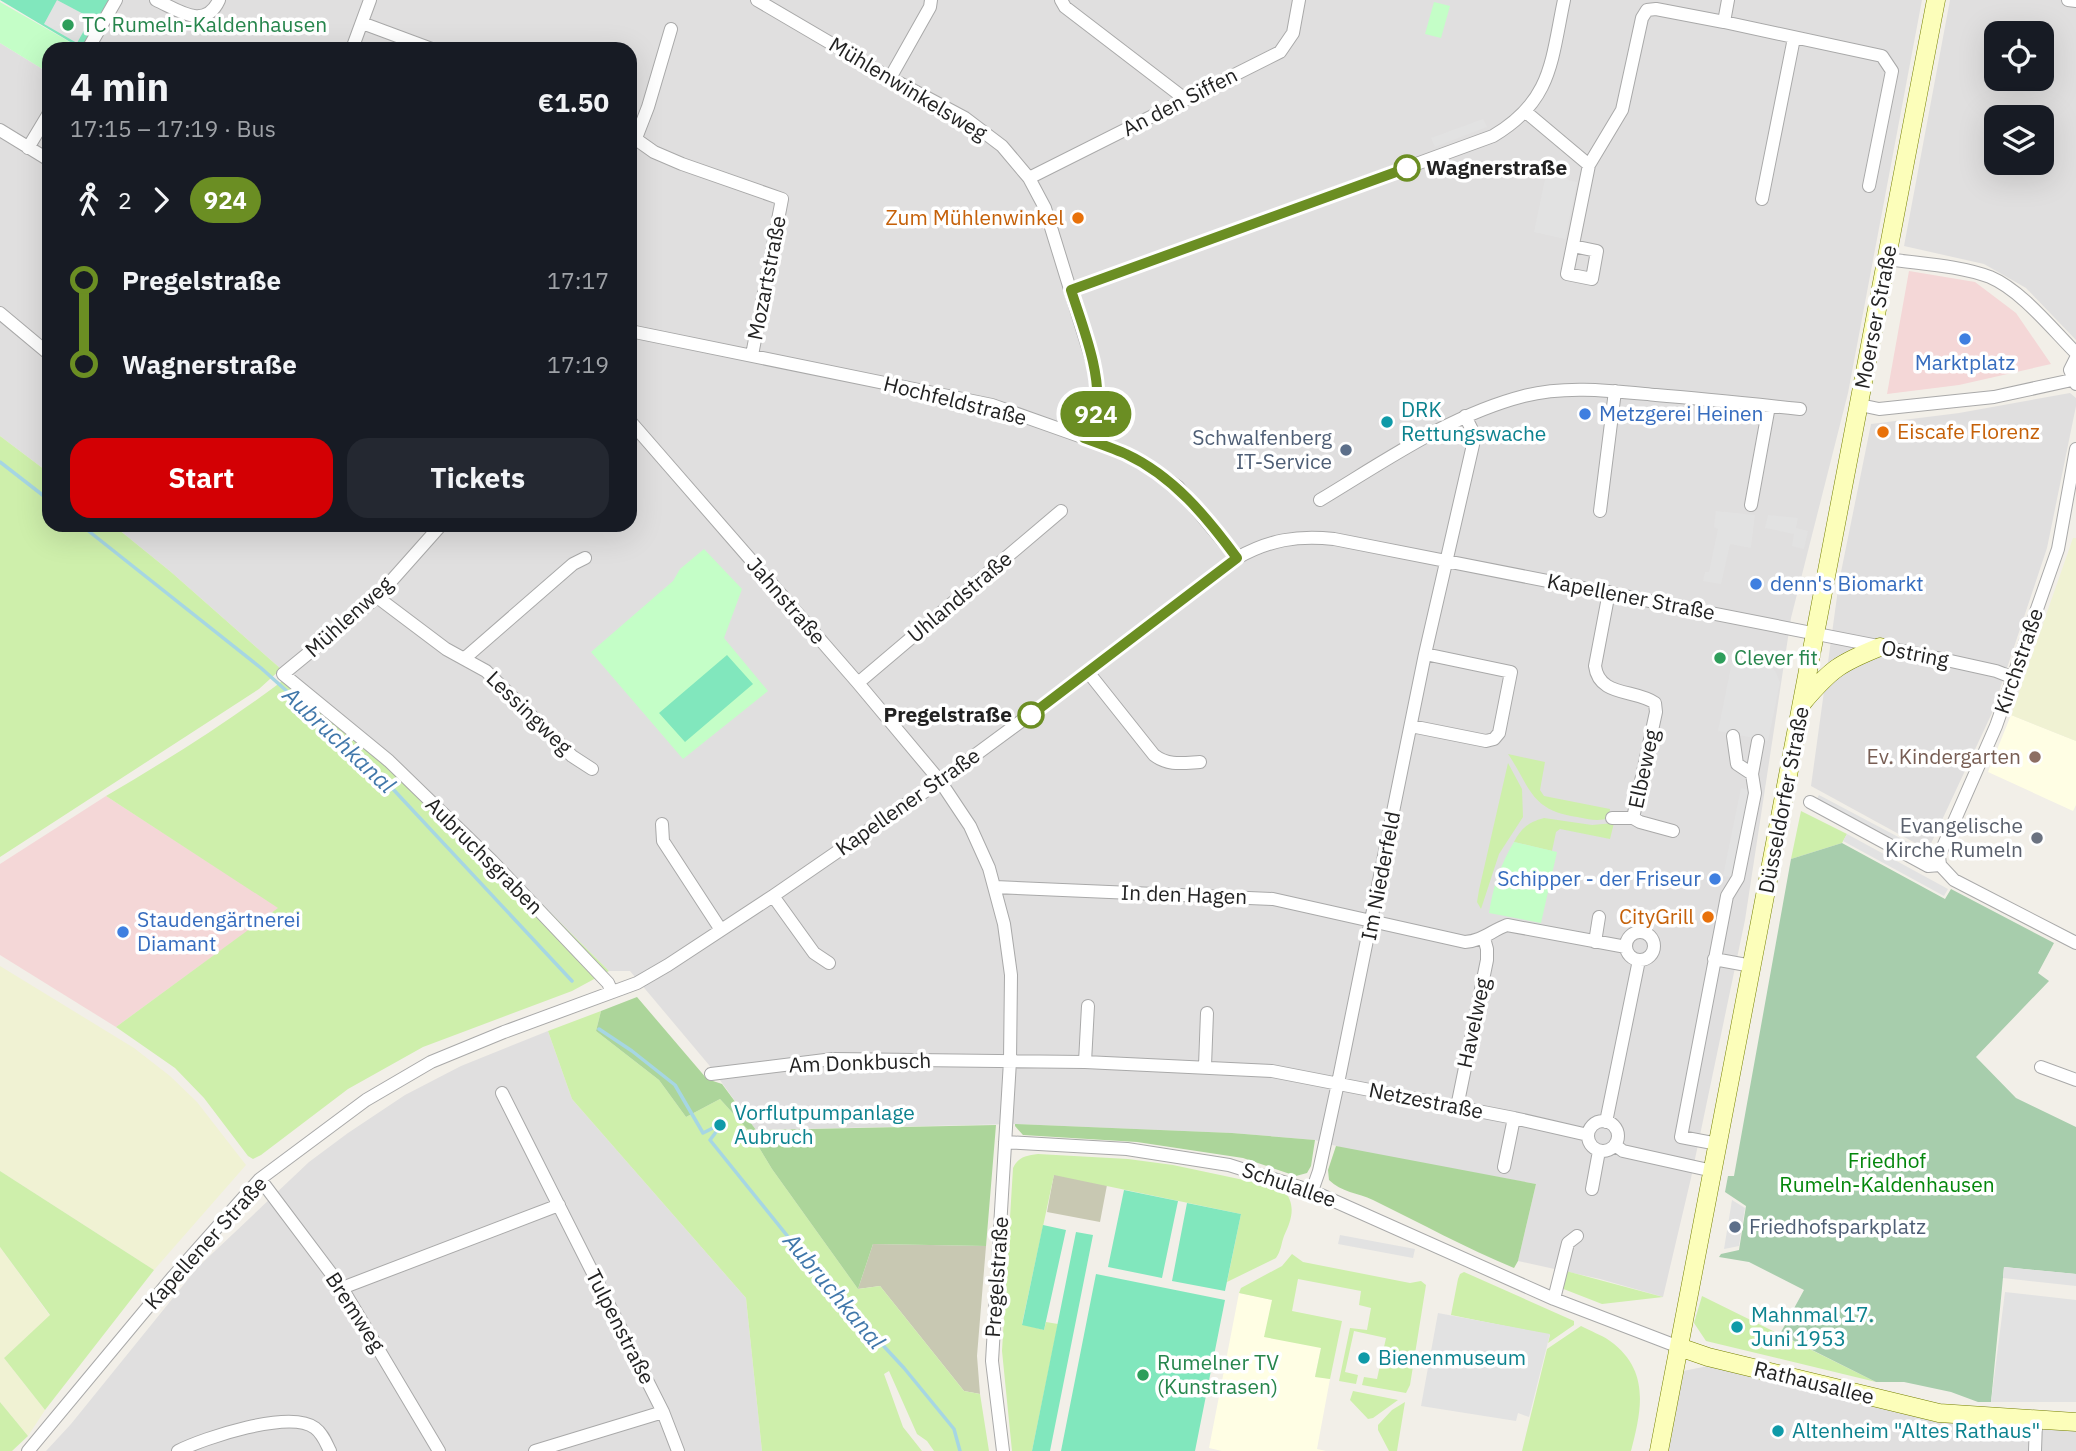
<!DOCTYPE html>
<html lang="en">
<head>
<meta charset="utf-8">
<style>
	body { margin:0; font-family:"IBM Plex Sans",sans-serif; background:#242831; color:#f1f3f6; height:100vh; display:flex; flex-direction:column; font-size:26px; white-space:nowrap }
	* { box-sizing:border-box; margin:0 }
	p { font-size:23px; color:#9ea1a6 }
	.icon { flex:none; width:38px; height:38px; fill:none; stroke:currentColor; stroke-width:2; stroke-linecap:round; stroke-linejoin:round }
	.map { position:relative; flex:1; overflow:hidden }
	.panel { position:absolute; left:42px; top:42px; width:595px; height:490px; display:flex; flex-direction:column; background:#171b24; border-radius:21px; box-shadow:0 7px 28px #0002 }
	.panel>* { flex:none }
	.badge { padding:0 14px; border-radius:23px; font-size:24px; line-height:46px }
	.controls { position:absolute; left:1984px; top:21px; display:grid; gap:14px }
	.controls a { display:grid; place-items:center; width:70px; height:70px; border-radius:14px; background:#171b24; box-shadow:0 7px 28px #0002; font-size:35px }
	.map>.badge { position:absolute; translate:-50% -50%; box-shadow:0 0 0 4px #fff }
	.legs { display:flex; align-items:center; gap:10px; height:77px; padding:0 28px; font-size:23px }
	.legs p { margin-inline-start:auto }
	.head { display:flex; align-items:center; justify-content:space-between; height:119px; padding:0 28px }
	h1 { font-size:38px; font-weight:700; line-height:52px }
	.button { display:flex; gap:14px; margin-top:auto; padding:14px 28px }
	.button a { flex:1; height:80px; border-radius:21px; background:#d30004; color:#fff; font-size:28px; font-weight:700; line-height:80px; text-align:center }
	.button a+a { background:#242831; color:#f1f3f6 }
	ul { padding:0 28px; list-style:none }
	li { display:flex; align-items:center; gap:24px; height:84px; font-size:26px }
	li i { display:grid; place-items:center; width:10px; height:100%; margin:0 9px; background:currentColor }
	li i::after { content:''; width:18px; height:18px; margin:-9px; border:5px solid; border-radius:50%; background:#171b24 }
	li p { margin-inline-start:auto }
	li:first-child i { background:linear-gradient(#0000 50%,currentColor 0) }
	li:last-child i { background:linear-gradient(currentColor 50%,#0000 0) }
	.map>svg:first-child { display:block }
	.residential { fill:#e0dfdf; fill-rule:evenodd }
	.commercial { fill:#f4d7d7 }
	.education { fill:#fffee4 }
	.construction { fill:#c8c8b2 }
	.farmland { fill:#f0f2d3 }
	.grass { fill:#ceefab }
	.forest { fill:#acd59a }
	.cemetery { fill:#a7cdac }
	.park { fill:#c4fec7 }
	.pitch { fill:#81e7bd }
	.parking { fill:#e2e2e2 }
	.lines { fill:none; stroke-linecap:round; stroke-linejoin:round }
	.stream { stroke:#a6d6e3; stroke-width:3.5 }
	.minor-casing { stroke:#a9a9a9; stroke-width:14 }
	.secondary-casing { stroke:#768100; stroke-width:19 }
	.minor { stroke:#fff; stroke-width:12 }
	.secondary { stroke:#fcfeba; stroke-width:18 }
	.line-1-casing { stroke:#fff; stroke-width:16 }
	.line-1 { stroke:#6b8e23; stroke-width:10 }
	.leisure-dot { fill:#2e9e5b; stroke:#fff; stroke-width:2.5 }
	.stop-1-dot { fill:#fff; stroke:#6b8e23; stroke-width:3.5 }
	.food-dot { fill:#e8710a; stroke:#fff; stroke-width:2.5 }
	.shop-dot { fill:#3f7fe0; stroke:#fff; stroke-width:2.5 }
	.culture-dot { fill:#0f9aa8; stroke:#fff; stroke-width:2.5 }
	.service-dot { fill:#5c6f8a; stroke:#fff; stroke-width:2.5 }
	.education-dot { fill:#8d6e63; stroke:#fff; stroke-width:2.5 }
	.worship-dot { fill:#6b7280; stroke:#fff; stroke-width:2.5 }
	.labels { text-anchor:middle; stroke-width:7; stroke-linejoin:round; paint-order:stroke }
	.leisure-label { font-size:21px; fill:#27864d; stroke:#fff; text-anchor:start }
	.street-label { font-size:21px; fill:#222; stroke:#fff }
	.stop-label { font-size:21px; font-weight:bold; fill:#222; stroke:#fff; text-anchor:start }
	.food-label { font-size:21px; fill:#c56008; stroke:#fff; text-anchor:end }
	.shop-label { font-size:21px; fill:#366cbe; stroke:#fff; text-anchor:start }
	.culture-label { font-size:21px; fill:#0d838f; stroke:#fff; text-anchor:start }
	.service-label { font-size:21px; fill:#4e5e75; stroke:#fff; text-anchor:end }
	.education-label { font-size:21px; fill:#785e54; stroke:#fff; text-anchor:end }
	.worship-label { font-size:21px; fill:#5b616d; stroke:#fff; text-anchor:end }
	.park-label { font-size:21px; fill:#04870c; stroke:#fff }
	.water-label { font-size:23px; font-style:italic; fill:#4077aa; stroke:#fff }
</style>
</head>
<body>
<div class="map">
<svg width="2076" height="1451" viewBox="0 0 2076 1451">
	<rect width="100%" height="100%" fill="#f2efe8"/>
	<path class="residential" d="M109 0H1922L1848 393 1791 618 1745 920 1691 1178 1663 1297 1600 1279 1518 1261 1536 1184 1354 1151 1315 1140 1232 1133 1015 1124 756 1130 709 1065 630 971H609L394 757 281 669 171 572 113 525H630V49H82Z
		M1950 0H2076V340L2026 288 1984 264 1904 246ZM1997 33H2042V79H1997ZM1997 117H2042V163H1997Z
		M0 43 49 73V473L0 436Z
		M2070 393 2076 398V406L2047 548 1992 713 1928 850 1811 786 1839 582 1871 424 1959 413Z
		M548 1031 572 1099 746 1298 762 1451H46L71 1424 198 1267 309 1162 348 1133 405 1095 461 1066Z
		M1708 1366 1918 1416 2022 1428 2076 1430V1451H1668L1683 1371Z"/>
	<path class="commercial" d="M1909 271 1975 282 2016 313 2051 364 1959 385 1887 394Z
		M106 796 279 908 116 1027 0 955V864Z"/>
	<path class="education" d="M2011 715 2076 741V805L2073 811 1988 772Z
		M1239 1293 1272 1300 1321 1348 1315 1376 1330 1379 1317 1449 1326 1451H1222L1209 1448Z"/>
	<path class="construction" d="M1054 1174 1107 1185 1100 1222 1047 1212Z
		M873 1244 986 1246 977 1356 980 1394 964 1391 880 1286 858 1289Z"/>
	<path class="farmland" d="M2073 538H2076V741L2011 715Z
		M0 966 134 1048 170 1076 197 1102 246 1165 154 1270 0 1171Z
		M0 1247 50 1316 4 1358 45 1410 28 1436 0 1402Z"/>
	<path class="grass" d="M0 436 49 473V525H113L171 572 281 669 259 689 0 857Z
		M289 676 394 757 609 971 572 991 423 1047 348 1089 261 1155 253 1159 248 1156 204 1098 175 1068 116 1027 278 908 106 796C169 759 231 720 289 676Z
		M1508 754 1545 762 1540 790 1544 796 1610 809 1609 818C1598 822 1588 819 1577 817 1530 810 1531 788 1508 754Z
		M1508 763 1522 789 1523 817 1499 854 1481 909 1477 902 1479 890Z
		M1801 811 1847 834 1842 843 1791 859Z
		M1544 818 1592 825 1614 823 1610 839 1560 829 1556 832 1552 851 1514 842C1521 828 1529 822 1544 818Z
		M601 1011 596 1031 659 1080 686 1117 720 1099 749 1131 772 1169 858 1289 880 1286 964 1391 980 1394 989 1451H934L927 1441 917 1434 889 1371 884 1374 903 1427 922 1451H762L746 1298 572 1099 548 1031Z
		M1038 1154 1128 1159 1173 1165 1282 1188C1297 1204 1292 1219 1284 1236 1281 1244 1281 1251 1276 1258L1227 1282 1241 1214 1054 1175 1022 1324 1044 1330 1046 1322 1058 1324 1032 1451H1012L1002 1351 1013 1168C1019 1156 1026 1156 1038 1154Z
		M0 1171 154 1270 45 1410 4 1358 50 1315 0 1247Z
		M1292 1254 1303 1262 1410 1283 1421 1281 1426 1285 1410 1385 1406 1393 1362 1385 1364 1377 1377 1379 1386 1338 1354 1331 1345 1372 1358 1375 1356 1384 1339 1381 1350 1328 1367 1330 1371 1308 1359 1305 1361 1291 1298 1279 1292 1311 1342 1321 1330 1379 1315 1377 1321 1348 1264 1337 1272 1300 1239 1293 1241 1288 1282 1266Z
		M1566 1271 1663 1297 1602 1304 1561 1288Z
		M1464 1272 1574 1321V1325L1548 1343 1550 1335 1451 1315 1458 1279 1460 1274Z
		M1702 1296 1876 1382 1706 1341 1694 1323Z
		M1581 1326C1590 1331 1602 1335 1610 1341 1650 1370 1642 1409 1631 1451H1522L1547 1349Z
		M1353 1391 1398 1400 1373 1418 1368 1419 1350 1400Z
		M0 1402 28 1436 12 1451H0Z
		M1405 1402 1397 1451H1389L1378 1430V1425L1392 1410Z"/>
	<path class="forest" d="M637 997 707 1079 722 1084 756 1130 996 1125 986 1246 873 1244 858 1289 772 1169 749 1131 720 1099 686 1117 659 1080 596 1031 601 1011Z
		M1015 1124 1232 1133 1315 1140 1311 1166 1307 1173 1296 1176 1243 1158 1137 1142 1023 1135 1015 1126Z
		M1336 1146 1536 1184 1518 1261 1514 1268C1466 1248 1420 1223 1373 1200 1358 1193 1341 1192 1329 1180L1328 1170Z"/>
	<path class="cemetery" d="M1842 843 1945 899 1951 889 2054 943 2038 973 2049 981 1976 1057 2016 1098 2076 1127V1274L2004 1267 1991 1402H1978L1951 1392 1904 1382H1876L1780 1334 1804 1290 1749 1262 1719 1257 1721 1254 1739 1250 1746 1206 1725 1192 1728 1176H1734L1791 859Z"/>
	<path class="park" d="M0 2 82 49H49V73L0 43Z
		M1434 2 1450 6 1441 38 1425 34Z
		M704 549 742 589 724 638 768 691 683 759 591 652 673 581 680 569Z
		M1514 842 1557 852 1541 923 1489 913C1493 887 1500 865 1514 842Z"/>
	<path class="pitch" d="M0 0H109L82 49Z
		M727 655 753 684 685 742 659 713Z
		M1124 1190 1178 1201 1162 1278 1108 1267Z
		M1187 1203 1241 1214 1225 1291 1172 1281Z
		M1043 1225 1066 1230 1044 1330 1022 1325Z
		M1076 1232 1093 1235 1050 1451H1032Z
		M1096 1274 1225 1300 1195 1451H1061Z"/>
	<path class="parking" d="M57 0 91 18 77 43 44 24Z
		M1483 119 1487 127 1435 147 1431 138Z
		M1549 160 1558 162 1568 180 1577 182 1565 239 1534 232Z
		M1716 511 1755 515 1751 548 1730 544 1721 584 1703 581 1705 572H1709L1718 529 1714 527Z
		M1768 515 1798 518 1796 528 1808 531 1804 549 1792 546 1794 534 1765 528Z
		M1734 652 1763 657 1775 671 1780 682 1768 741 1718 731Z
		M1741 788 1751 790 1733 878 1723 876Z
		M1819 795 1921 849 1917 857 1815 802Z
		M1847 834 1948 889 1944 896 1843 841Z
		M1732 1200 1745 1208 1739 1246 1724 1249Z
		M1340 1235 1415 1249 1413 1258 1338 1244Z
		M2004 1267 2076 1274V1286L2003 1278Z
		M2005 1292 2076 1300V1402H1991Z
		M1438 1313 1550 1334 1529 1417 1518 1413 1516 1421 1421 1406Z"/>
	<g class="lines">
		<path class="stream" d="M0 462 49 500
			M81 525 261 668 377 772 572 981
			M599 1029 632 1051 675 1085 703 1133 713 1128
			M716 1132 710 1140 827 1285 904 1368 954 1429 960 1451"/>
		<g class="minor-casing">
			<path id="minor" d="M156 0C178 10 205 31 219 0
				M757 0 890 78 965 118 1002 146 1029 178 1045 208 1094 367C1099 397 1098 411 1085 438
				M1061 0 1065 7 1185 99
				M2068 0 2076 1
				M1724 22 1882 56 1892 71 1869 186
				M362 23 432 49
				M88 49 116 0
				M352 49 370 0
				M890 78 930 7 931 0
				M1526 112 1589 165 1567 274 1592 279 1597 251 1573 246
				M0 130 49 160
				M630 135 654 152 682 164 782 199 752 355
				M636 138 648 107 671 29
				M28 148 49 113
				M1589 165 1622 110 1642 18 1647 10 1656 9 1724 22 1728 0
				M1029 178 1280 52 1293 33 1299 0
				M1762 199 1794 38
				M1887 259C1921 264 1958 265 1990 277 2021 290 2052 329 2076 353
				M1071 290 1493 136C1552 101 1551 62 1564 0
				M0 313 49 354
				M630 331 992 405 1085 438 1126 454 1152 469 1178 487 1237 558
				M2076 358 2070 370 2076 384
				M1860 405 1879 409 1994 397 2072 380
				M630 421 858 683 940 781 970 826 989 868 1004 924 1011 975 1010 1061 992 1361 1003 1451
				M2076 449 2058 549 1996 726 1939 856 1940 865 1954 880 2076 943
				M1320 500C1385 461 1450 415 1524 396 1566 385 1613 391 1656 395 1704 399 1752 404 1800 409
				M1751 505 1769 406
				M1600 511 1615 391
				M441 525 377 597 283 674 389 761 492 861 608 983 612 992
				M1609 592 1595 666C1599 697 1635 689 1655 703L1656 712 1633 818 1640 822 1673 831
				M377 597 446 649 486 671 572 756 592 769
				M465 658 573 564 585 558
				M1088 672 1154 755C1168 766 1183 763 1200 762
				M858 683 1061 511
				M1411 726 1486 741 1494 739 1499 733 1511 672 1425 654
				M1733 736 1737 764 1752 774
				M1810 802 1928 866 1940 865
				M1612 818H1633
				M662 824 663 841 721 930
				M995 887 1273 899 1465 942C1482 941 1491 931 1507 925L1626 947
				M773 896 814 953 829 963
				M1626 946a14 14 0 1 1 28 0a14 14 0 1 1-28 0Z
				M1595 942 1599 917
				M1714 959 1752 966
				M1085 1062 1088 1006
				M1205 1066 1207 1013
				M2041 1067 2076 1080
				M711 1074 833 1059 1085 1062 1272 1071 1514 1118 1588 1135
				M502 1093 663 1412 678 1451
				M1457 1107 1487 960V949L1484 938
				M1588 1136a15 15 0 1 1 30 0a15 15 0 1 1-30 0Z
				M1606 1122 1639 960
				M1005 1142 1127 1149 1229 1165 1312 1191 1554 1299 1679 1347
				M1718 1144 1681 1137 1727 896 1738 878 1755 793 1752 774 1758 741
				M1615 1145 1623 1151 1713 1171
				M1504 1167 1514 1118
				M260 1179 342 1288 439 1451
				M1592 1189 1599 1151
				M1312 1191 1319 1171 1338 1083 1425 654 1475 436 1465 416
				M342 1288 559 1205
				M1554 1299 1568 1243 1577 1236
				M28 1451 172 1278 260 1179 366 1100 431 1062 504 1032 637 983 668 965 773 896 940 781 1088 672 1237 558C1269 540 1297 535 1334 539L1919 654 1996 671 2014 678
				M178 1451C204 1438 290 1409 315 1428 323 1434 326 1443 330 1451
				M535 1451 663 1412
				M2035 1451 2036 1421"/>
		</g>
		<g class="secondary-casing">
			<path id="secondary" d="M1803 702C1831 669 1840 663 1880 647
				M1679 1347 1708 1357 1939 1413 2076 1422
				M1659 1451 1936 0"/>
		</g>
		<use href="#minor" class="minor"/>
		<use href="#secondary" class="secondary"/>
	</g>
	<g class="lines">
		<g class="line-1-casing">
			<path id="line-1" d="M1031 715 1237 558C1206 516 1173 476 1126 454 1112 448 1098 443 1084 438 1088 430 1094 422 1096 413 1103 376 1082 325 1071 290L1407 168"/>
		</g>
		<use href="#line-1" class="line-1"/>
	</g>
	<g class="leisure-dot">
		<circle cx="68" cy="25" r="7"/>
		<circle cx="1720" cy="658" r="7"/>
		<circle cx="1143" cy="1375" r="7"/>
	</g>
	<g class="stop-1-dot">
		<circle cx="1407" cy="168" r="12"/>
		<circle cx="1031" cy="715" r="12"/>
	</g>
	<g class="food-dot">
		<circle cx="1078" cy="218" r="7"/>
		<circle cx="1883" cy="432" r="7"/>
		<circle cx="1708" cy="917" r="7"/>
	</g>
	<g class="shop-dot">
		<circle cx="1965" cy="339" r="7"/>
		<circle cx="1585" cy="414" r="7"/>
		<circle cx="1756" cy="584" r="7"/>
		<circle cx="1715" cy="879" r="7"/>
		<circle cx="123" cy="932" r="7"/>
	</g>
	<g class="culture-dot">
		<circle cx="1387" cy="422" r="7"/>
		<circle cx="720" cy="1125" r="7"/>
		<circle cx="1737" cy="1327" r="7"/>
		<circle cx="1364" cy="1358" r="7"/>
		<circle cx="1778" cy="1431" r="7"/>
	</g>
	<g class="service-dot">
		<circle cx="1346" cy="450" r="7"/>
		<circle cx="1735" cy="1227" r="7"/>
	</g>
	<circle class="education-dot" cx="2035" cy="757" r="7"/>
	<circle class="worship-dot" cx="2037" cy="838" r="7"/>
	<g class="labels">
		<g class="leisure-label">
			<text x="82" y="32">TC Rumeln-Kaldenhausen</text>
			<text x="1734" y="665">Clever fit</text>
			<text x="1157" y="1370">Rumelner TV<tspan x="1157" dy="24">(Kunstrasen)</tspan></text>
		</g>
		<g class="street-label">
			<text transform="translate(908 89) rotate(31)" y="7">Mühlenwinkelsweg</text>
			<text transform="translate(1180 102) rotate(-27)" y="7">An den Siffen</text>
			<text transform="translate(767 278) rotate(-79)" y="7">Mozartstraße</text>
			<text transform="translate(1876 317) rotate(-79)" y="7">Moerser Straße</text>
			<text transform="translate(955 401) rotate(14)" y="7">Hochfeldstraße</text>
			<text transform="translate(960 597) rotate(-40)" y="7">Uhlandstraße</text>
			<text transform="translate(1631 597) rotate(11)" y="7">Kapellener Straße</text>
			<text transform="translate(786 601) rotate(49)" y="7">Jahnstraße</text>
			<text transform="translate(349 617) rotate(-42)" y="7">Mühlenweg</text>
			<text transform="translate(1915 654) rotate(11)" y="7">Ostring</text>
			<text transform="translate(2019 661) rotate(-71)" y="7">Kirchstraße</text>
			<text transform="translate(529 713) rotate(44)" y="7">Lessingweg</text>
			<text transform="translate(1644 769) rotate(-78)" y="7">Elbeweg</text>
			<text transform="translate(1784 800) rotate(-79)" y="7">Düsseldorfer Straße</text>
			<text transform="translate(908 802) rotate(-35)" y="7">Kapellener Straße</text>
			<text transform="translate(484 856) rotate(45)" y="7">Aubruchsgraben</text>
			<text transform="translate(1381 876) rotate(-79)" y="7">Im Niederfeld</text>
			<text transform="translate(1184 895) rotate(2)" y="7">In den Hagen</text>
			<text transform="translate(1474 1023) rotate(-78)" y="7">Havelweg</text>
			<text transform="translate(860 1063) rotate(-2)" y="7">Am Donkbusch</text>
			<text transform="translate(1426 1101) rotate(11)" y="7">Netzestraße</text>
			<text transform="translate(1289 1185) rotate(19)" y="7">Schulallee</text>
			<text transform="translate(206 1243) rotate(-48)" y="7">Kapellener Straße</text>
			<text transform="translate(997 1277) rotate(-86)" y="7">Pregelstraße</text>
			<text transform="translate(355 1312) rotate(57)" y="7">Bremweg</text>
			<text transform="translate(620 1327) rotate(63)" y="7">Tulpenstraße</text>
			<text transform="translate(1814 1383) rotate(14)" y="7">Rathausallee</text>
		</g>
		<g class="stop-label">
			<text x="1426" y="175">Wagnerstraße</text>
			<text x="1012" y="722" text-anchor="end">Pregelstraße</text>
		</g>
		<g class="food-label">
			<text x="1064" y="225">Zum Mühlenwinkel</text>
			<text x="1897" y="439" text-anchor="start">Eiscafe Florenz</text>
			<text x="1694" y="924">CityGrill</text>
		</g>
		<g class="shop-label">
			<text x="1965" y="370" text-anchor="middle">Marktplatz</text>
			<text x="1599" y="421">Metzgerei Heinen</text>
			<text x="1770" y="591">denn's Biomarkt</text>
			<text x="1701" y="886" text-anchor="end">Schipper - der Friseur</text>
			<text x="137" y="927">Staudengärtnerei<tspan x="137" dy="24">Diamant</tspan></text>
		</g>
		<g class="culture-label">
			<text x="1401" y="417">DRK<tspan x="1401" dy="24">Rettungswache</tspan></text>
			<text x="734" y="1120">Vorflutpumpanlage<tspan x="734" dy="24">Aubruch</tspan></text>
			<text x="1751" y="1322">Mahnmal 17.<tspan x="1751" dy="24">Juni 1953</tspan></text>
			<text x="1378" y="1365">Bienenmuseum</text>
			<text x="1792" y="1438">Altenheim "Altes Rathaus"</text>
		</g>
		<g class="service-label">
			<text x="1332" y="445">Schwalfenberg<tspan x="1332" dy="24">IT-Service</tspan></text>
			<text x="1749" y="1234" text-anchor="start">Friedhofsparkplatz</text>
		</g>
		<g class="education-label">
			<text x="2021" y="764">Ev. Kindergarten</text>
		</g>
		<g class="worship-label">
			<text x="2023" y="833">Evangelische<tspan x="2023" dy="24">Kirche Rumeln</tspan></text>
		</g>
		<g class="park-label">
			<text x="1887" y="1168">Friedhof<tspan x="1887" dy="24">Rumeln-Kaldenhausen</tspan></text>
		</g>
		<g class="water-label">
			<text transform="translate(339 740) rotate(43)" y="8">Aubruchkanal</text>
			<text transform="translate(834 1291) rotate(50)" y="8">Aubruchkanal</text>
		</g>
	</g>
</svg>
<div class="controls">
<a><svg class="icon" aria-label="locate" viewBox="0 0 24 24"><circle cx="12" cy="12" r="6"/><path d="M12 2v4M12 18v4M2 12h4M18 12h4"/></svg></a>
<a><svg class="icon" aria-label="layers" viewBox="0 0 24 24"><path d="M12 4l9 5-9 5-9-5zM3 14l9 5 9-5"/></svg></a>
</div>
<b class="badge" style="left:1096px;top:414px;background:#6b8e23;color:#fff">924</b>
<section class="panel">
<div class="head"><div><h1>4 min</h1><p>17:15 – 17:19 · Bus</p></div><b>€1.50</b></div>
<div class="legs"><svg class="icon" aria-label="walk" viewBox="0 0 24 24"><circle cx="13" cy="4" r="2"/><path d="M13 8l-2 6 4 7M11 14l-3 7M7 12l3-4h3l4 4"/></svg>2<svg class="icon" aria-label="forward" viewBox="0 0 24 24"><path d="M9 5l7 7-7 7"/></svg><b class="badge" style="background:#6b8e23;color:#fff">924</b></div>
<ul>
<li><i style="color:#6b8e23"></i><b>Pregelstraße</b><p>17:17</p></li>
<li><i style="color:#6b8e23"></i><b>Wagnerstraße</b><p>17:19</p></li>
</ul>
<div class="button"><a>Start</a><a>Tickets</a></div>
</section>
</div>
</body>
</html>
